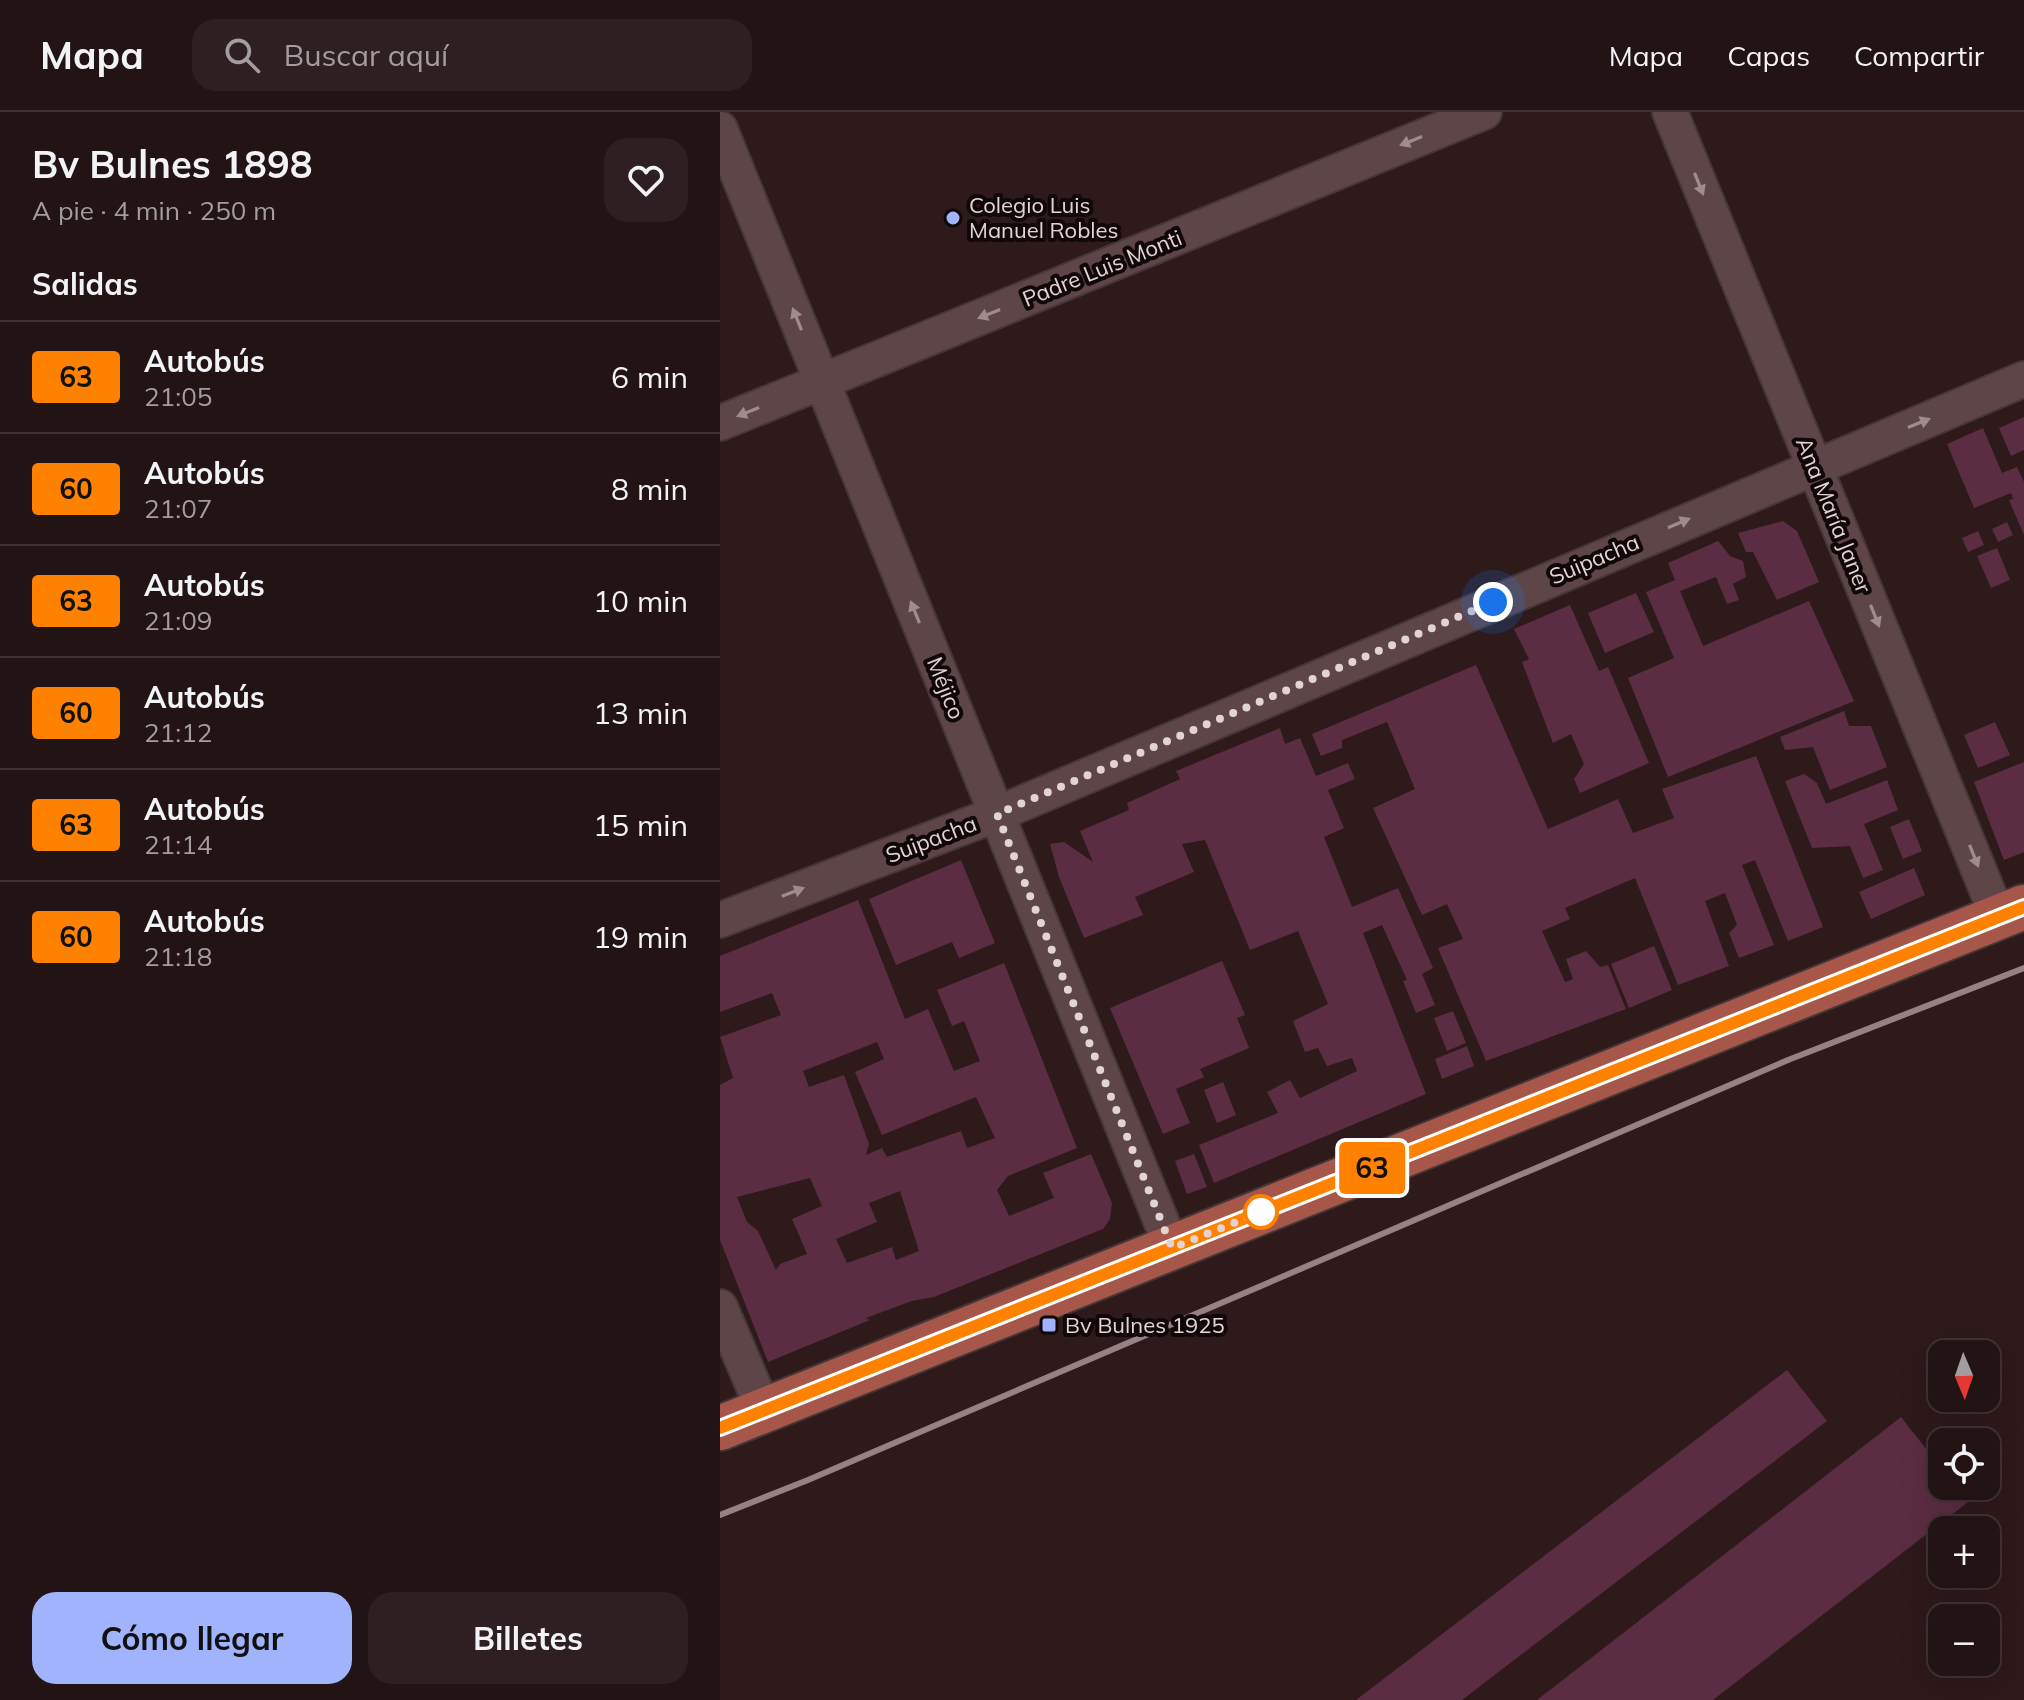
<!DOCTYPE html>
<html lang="es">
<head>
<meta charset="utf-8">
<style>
	body { margin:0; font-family:Mulish,sans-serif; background:#2e2022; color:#f1f3f6; height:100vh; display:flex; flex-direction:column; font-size:30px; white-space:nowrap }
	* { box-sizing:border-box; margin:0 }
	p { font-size:26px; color:#a29ea0 }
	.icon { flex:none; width:44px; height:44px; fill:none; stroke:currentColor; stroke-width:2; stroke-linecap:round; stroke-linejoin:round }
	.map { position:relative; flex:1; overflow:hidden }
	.panel { display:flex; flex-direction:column; background:#221314; width:720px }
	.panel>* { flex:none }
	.badge { padding:0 16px; border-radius:6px; font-size:28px; line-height:52px }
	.needle { width:52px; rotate:178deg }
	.tools { position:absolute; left:1208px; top:1228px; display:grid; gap:16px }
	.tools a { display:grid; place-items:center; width:72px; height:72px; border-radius:16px; background:#221314; box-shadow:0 8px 32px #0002,0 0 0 2px #3f3234; font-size:40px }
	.you { position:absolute; width:40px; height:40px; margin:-20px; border:6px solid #fff; border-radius:50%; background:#1a73e8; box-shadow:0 0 0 12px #1a73e833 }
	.map>.badge { position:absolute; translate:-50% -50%; box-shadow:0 0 0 4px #fff }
	h2 { padding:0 32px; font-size:30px; line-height:72px }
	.round { display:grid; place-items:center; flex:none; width:84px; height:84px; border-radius:24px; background:#2e2022 }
	.head { display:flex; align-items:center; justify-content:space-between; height:136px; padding:0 32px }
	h1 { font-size:38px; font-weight:700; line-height:60px }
	.cta { display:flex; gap:16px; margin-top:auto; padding:16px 32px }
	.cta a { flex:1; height:92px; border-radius:24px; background:#a1b3fd; color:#111; font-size:32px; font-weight:700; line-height:92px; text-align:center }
	.cta a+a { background:#2e2022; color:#f1f3f6 }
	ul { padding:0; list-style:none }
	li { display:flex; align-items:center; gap:24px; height:112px; padding:0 32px; border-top:2px solid #3f3234 }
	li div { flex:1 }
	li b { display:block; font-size:30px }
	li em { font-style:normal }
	li .badge { min-width:88px; font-weight:700; text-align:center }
	header { display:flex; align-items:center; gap:48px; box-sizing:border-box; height:112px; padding:0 40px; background:#221314; border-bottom:2px solid #3f3234 }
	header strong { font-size:38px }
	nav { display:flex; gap:44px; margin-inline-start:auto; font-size:28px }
	.search { width:560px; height:72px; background:#2e2022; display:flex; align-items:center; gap:20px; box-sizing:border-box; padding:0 28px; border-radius:24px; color:#a29ea0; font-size:30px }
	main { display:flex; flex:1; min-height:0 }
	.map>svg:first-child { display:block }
	.building { fill:#5b2d42; fill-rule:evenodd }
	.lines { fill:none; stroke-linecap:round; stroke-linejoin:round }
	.minor-casing { stroke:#463637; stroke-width:38 }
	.major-casing { stroke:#463637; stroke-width:48 }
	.minor { stroke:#5e4648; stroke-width:34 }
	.major { stroke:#a7574a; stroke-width:44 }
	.rail { stroke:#948284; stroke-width:6 }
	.oneway { fill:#a08c8e }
	.line-casing { stroke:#fff; stroke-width:18 }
	.line { stroke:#ff8100; stroke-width:12 }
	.walk { stroke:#e2d3d4; stroke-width:8; stroke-dasharray:0 14.4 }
	.poi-dot { fill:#a1b3fd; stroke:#100708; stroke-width:3 }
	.stop-dot { fill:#fff; stroke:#ff8100; stroke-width:4 }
	.labels { text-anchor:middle; stroke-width:8; stroke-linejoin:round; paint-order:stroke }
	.poi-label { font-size:22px; fill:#e2d3d4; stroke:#100708; text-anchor:start }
	.street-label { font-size:22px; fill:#e2d3d4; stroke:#100708 }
</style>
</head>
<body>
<header>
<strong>Mapa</strong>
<div class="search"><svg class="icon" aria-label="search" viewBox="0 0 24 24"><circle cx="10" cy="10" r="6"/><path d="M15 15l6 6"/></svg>Buscar aquí</div>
<nav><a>Mapa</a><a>Capas</a><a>Compartir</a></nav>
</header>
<main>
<section class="panel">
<div class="head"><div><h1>Bv Bulnes 1898</h1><p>A pie · 4 min · 250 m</p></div><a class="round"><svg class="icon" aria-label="heart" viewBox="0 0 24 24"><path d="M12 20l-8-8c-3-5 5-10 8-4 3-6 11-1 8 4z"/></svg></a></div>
<h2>Salidas</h2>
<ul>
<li><span class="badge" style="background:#ff8100;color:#111">63</span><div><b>Autobús</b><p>21:05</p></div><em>6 min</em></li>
<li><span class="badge" style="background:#ff8100;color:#111">60</span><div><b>Autobús</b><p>21:07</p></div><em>8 min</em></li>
<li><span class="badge" style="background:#ff8100;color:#111">63</span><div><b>Autobús</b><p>21:09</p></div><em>10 min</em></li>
<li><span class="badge" style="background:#ff8100;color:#111">60</span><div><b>Autobús</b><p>21:12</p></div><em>13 min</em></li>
<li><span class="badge" style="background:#ff8100;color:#111">63</span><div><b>Autobús</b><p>21:14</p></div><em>15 min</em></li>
<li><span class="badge" style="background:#ff8100;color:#111">60</span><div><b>Autobús</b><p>21:18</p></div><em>19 min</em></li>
</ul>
<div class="cta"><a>Cómo llegar</a><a>Billetes</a></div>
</section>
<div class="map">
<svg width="1304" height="1588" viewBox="0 0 1304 1588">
	<rect width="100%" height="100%" fill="#2e191b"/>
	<path class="building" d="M1304 305V338L1291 344 1279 316Z
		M1263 316 1282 361 1297 355 1304 370V423L1289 388 1293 387 1291 381 1254 396 1227 332Z
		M1063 409 1077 419 1099 470 1057 488 1033 440H1026L1018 421Z
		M1287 410 1293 423 1278 430 1272 417Z
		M1258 419 1264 433 1248 440 1242 426Z
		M998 429 1010 444 1023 449 1026 465 1013 472 1019 488 1007 492 996 465 960 479 983 534 1089 489 1134 589 948 665 908 566 954 546 926 480 955 468 948 451Z
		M1277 436 1290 468 1271 476 1257 444Z
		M916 481 934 520 885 541 868 501Z
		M850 493 879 559 888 555 929 651 860 681 854 667 864 652 851 622 833 631 802 550 809 547 794 517Z
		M756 553 828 717 898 687 913 721 954 706 942 677 1036 644 1103 815 1068 829 1035 748 1022 753 1054 833 1019 846 1009 821 1017 813 1005 781 985 789 1009 854 958 873 915 766 845 796 850 807 822 819 845 870 853 867 846 847 866 839 880 855 888 853 906 897 766 949 718 836 743 827 727 792 702 803 653 696 695 677 667 610 622 628V636L601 644 592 622Z
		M1124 599 1129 614H1151L1167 655 1110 678 1093 635 1065 638 1060 625Z
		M1275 610 1290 643 1258 656 1244 623Z
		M560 616 565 632 580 626 596 664 628 651 635 667 608 678 624 716 604 725 632 795 678 776 713 856 702 862 715 893 696 901 683 869 687 868 662 813 643 821 706 982 494 1071 479 1033 558 1001 547 980 570 968 580 986 637 959 632 946 607 954 598 936 585 940 573 909 608 892 578 819 530 838 485 728 462 732 474 760 415 785 423 803 364 826 339 765 330 732 344 730 373 750 360 719 409 698 407 691 460 667 456 659Z
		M1304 650V740L1284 748 1254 670Z
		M1084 662 1097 671 1106 692 1167 668 1178 698 1144 712 1163 758 1143 766 1130 734 1092 736 1065 669Z
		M1189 707 1202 739 1183 747 1170 715Z
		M241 748 275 831 239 846 232 830 176 853 149 787Z
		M1194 756 1205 783 1151 807 1139 780Z
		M138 788 185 907 208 897 234 959 260 949 244 909 232 914 217 878 284 851 357 1036 288 1064 277 1078 289 1104 334 1086 323 1061 371 1042 392 1091 390 1107 383 1117 214 1185 192 1189 146 1206 150 1208 48 1250 0 1128V973L13 966 0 925 61 903 52 881 0 900V844ZM157 930 164 947 135 960 162 1023 256 985 275 1026 247 1036 241 1019 167 1045 162 1036 146 1043 149 1032 124 963 89 975 83 959ZM90 1066 102 1094 72 1107 87 1142 60 1152 56 1158 38 1119 27 1110 17 1085ZM180 1079 199 1139 176 1148 172 1135 127 1151 116 1127 157 1110 149 1091Z
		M934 834 952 878 909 896 891 852Z
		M502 849 525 903 517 906 529 936 480 957 484 965 456 977 470 1011 443 1022 390 896Z
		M733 899 746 931 727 939 714 906Z
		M747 934 754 954 722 967 715 947Z
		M503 970 516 1003 497 1011 484 978Z
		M474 1042 487 1075 467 1082 455 1049Z
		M1067 1258 1107 1309 742 1588H636Z
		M1181 1305 1222 1357V1374H1235L1248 1390 993 1588H817Z"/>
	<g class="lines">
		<g class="minor-casing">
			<path id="minor" d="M950 0 1278 805
				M0 17 452 1136
				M0 311 764 0
				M0 808 277 702 1304 267
				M0 1195 44 1299"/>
		</g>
		<g class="major-casing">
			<path id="major" d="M0 1316 1304 795"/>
		</g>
		<use href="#minor" class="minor"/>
		<use href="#major" class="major"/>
		<path class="rail" d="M0 1403 88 1368 1068 948 1304 856"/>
	</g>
	<defs><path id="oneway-solid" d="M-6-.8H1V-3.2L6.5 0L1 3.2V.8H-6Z" transform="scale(2)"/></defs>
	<g class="oneway">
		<use href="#oneway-solid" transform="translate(691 29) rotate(158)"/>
		<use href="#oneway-solid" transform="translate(979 72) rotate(68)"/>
		<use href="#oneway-solid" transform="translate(269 202) rotate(158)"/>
		<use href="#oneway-solid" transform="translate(77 207) rotate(-112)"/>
		<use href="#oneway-solid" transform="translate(28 300) rotate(158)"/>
		<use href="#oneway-solid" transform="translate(1199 311) rotate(-22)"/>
		<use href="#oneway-solid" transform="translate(959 411) rotate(-23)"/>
		<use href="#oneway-solid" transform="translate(195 500) rotate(-112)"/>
		<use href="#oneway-solid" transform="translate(1155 504) rotate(68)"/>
		<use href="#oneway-solid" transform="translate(1254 744) rotate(68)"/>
		<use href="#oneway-solid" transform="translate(73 780) rotate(-21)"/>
	</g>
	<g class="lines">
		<g class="line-casing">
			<path id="line" d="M0 1316 1304 795"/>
		</g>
		<use href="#line" class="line"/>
		<path class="walk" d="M541 1100 452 1136 277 702 773 490"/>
	</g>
	<g class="poi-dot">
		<circle cx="233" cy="106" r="8"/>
		<rect x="321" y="1205" width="16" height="16" rx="4"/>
	</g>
	<circle class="stop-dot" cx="541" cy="1100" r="16"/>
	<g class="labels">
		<g class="poi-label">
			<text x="249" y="101">Colegio Luis<tspan x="249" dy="25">Manuel Robles</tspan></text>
			<text x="345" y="1221">Bv Bulnes 1925</text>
		</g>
		<g class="street-label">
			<text transform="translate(382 156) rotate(-22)" y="8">Padre Luis Monti</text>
			<text transform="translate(1114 403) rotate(68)" y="8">Ana María Janer</text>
			<text transform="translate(874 447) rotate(-23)" y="8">Suipacha</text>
			<text transform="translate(226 576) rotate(68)" y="8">Méjico</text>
			<text transform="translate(211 727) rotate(-21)" y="8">Suipacha</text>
		</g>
	</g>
</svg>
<div class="tools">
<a><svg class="needle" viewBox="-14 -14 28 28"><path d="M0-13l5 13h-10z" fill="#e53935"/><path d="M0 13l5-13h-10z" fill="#a29ea0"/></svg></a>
<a><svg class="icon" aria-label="locate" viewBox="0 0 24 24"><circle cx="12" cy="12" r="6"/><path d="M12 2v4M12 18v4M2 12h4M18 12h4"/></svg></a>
<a>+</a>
<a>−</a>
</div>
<div class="you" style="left:773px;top:490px"></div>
<b class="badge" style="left:652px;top:1056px;background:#ff8100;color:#111">63</b>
</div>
</main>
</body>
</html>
